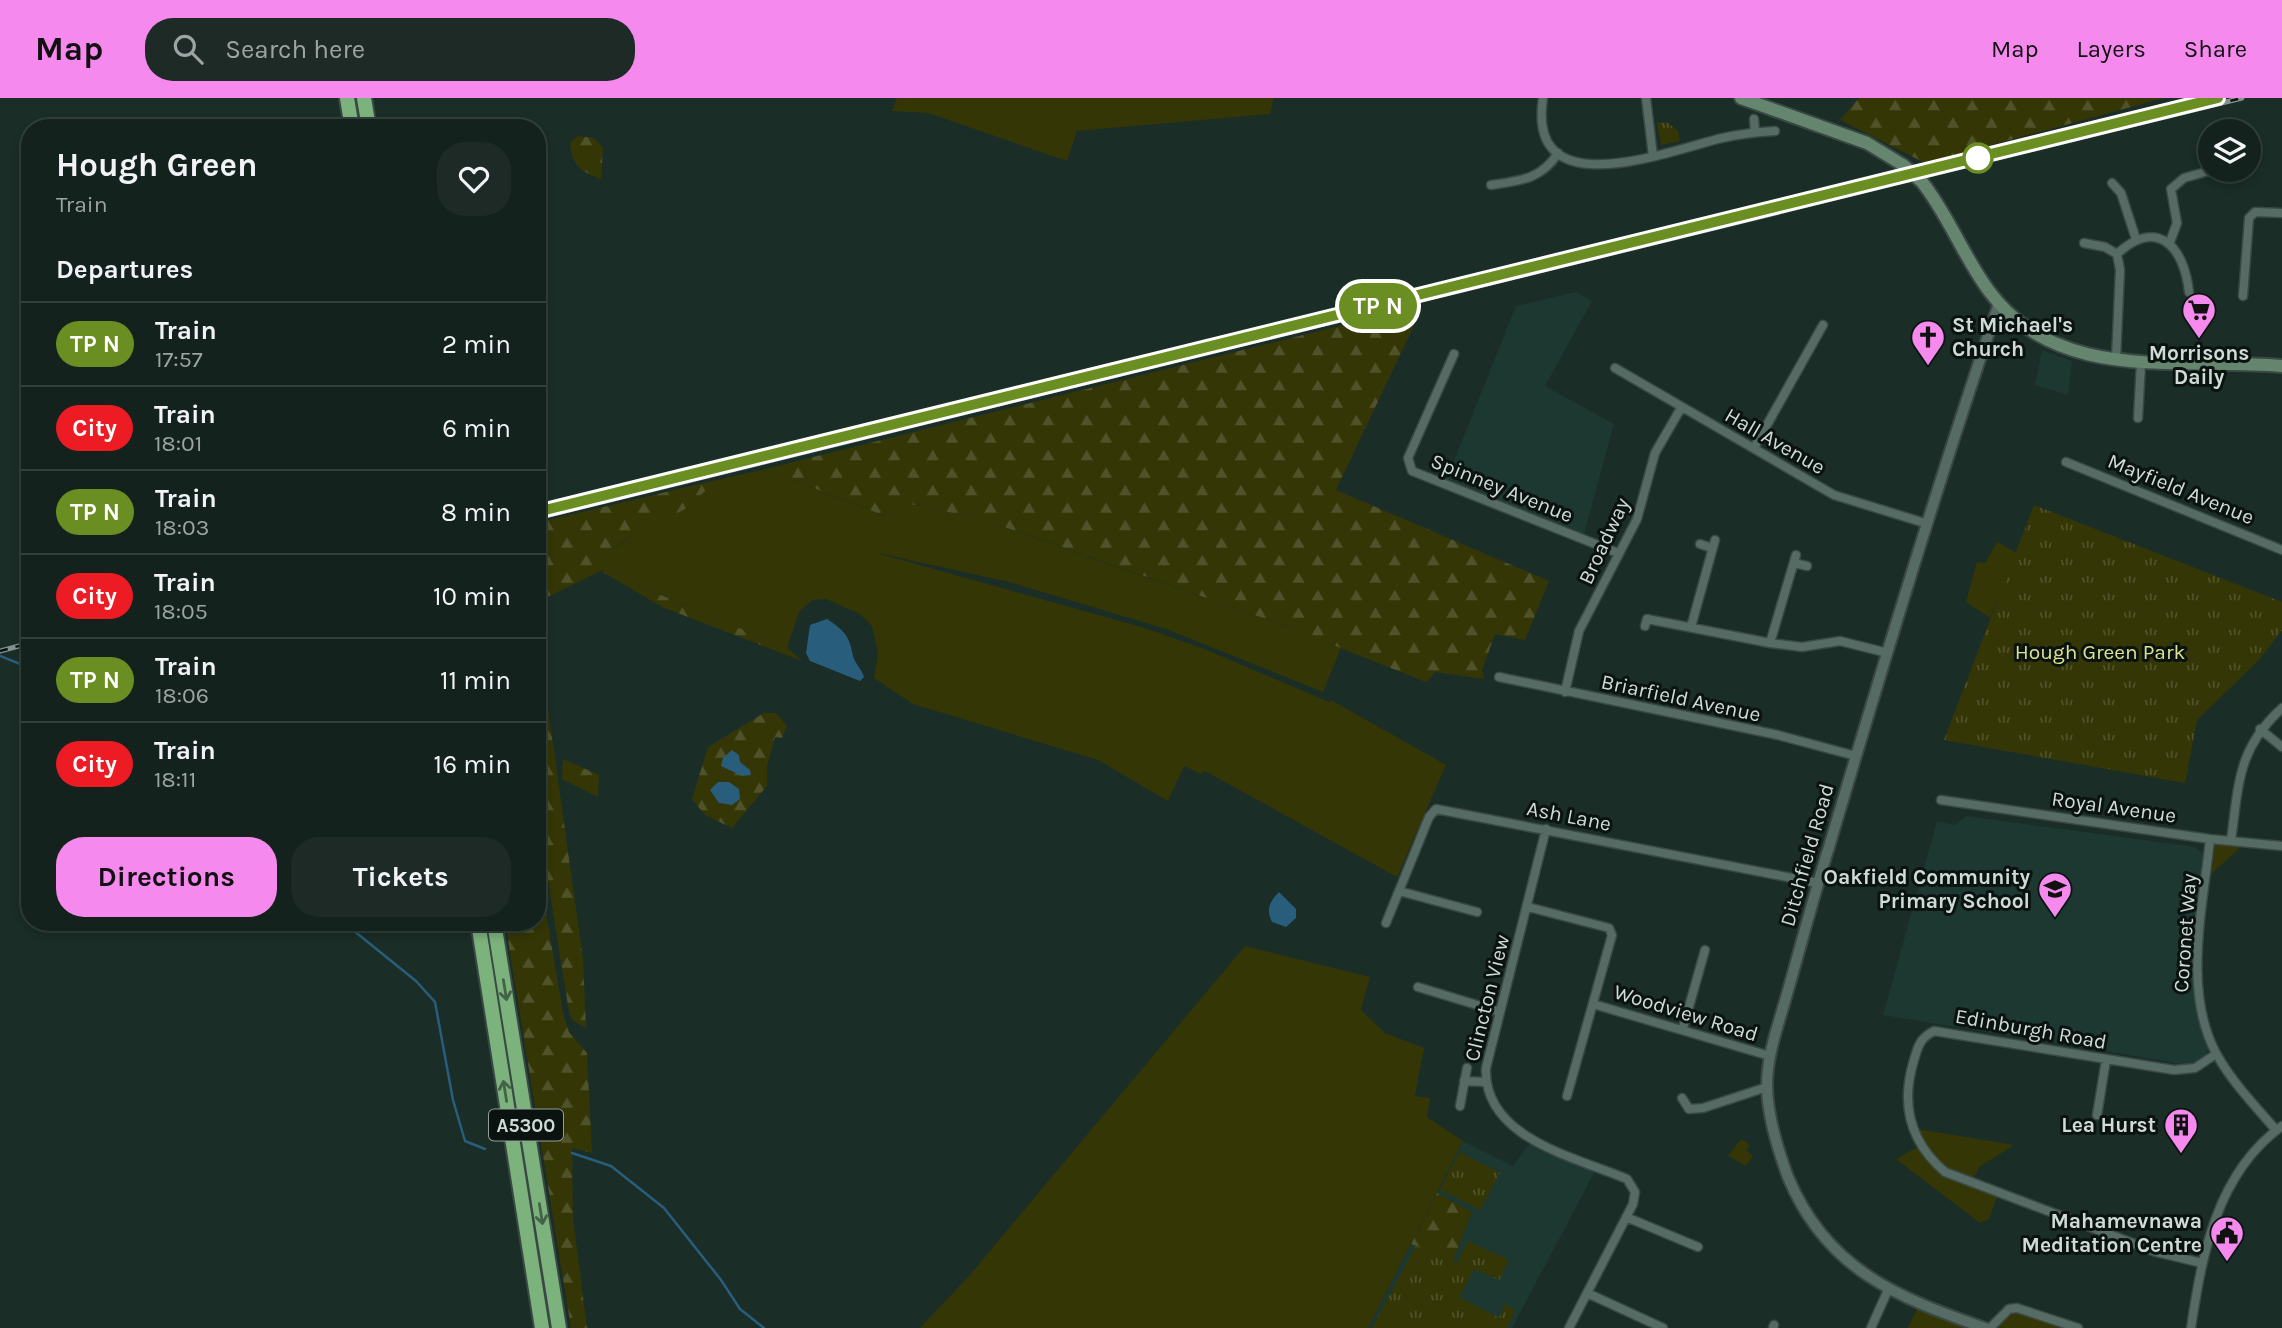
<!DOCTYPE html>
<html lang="en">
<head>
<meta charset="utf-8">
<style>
	body { margin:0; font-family:Karla,sans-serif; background:#1d2a26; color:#f1f3f6; height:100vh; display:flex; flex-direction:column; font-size:26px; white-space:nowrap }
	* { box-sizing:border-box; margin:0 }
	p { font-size:23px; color:#9da4a4 }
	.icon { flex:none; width:38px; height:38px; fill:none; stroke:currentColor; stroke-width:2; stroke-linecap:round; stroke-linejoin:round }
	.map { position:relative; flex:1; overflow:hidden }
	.details { position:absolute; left:21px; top:21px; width:525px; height:812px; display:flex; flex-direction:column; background:#14221d; border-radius:28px; box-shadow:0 4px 10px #0003,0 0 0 2px #333f3b }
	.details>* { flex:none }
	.badge { padding:0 14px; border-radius:23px; font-size:24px; line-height:46px }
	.controls { position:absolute; left:2198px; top:21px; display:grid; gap:14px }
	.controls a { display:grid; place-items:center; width:63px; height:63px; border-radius:50%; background:#14221d; box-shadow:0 4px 10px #0003,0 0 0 2px #333f3b; font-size:35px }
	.map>.badge { position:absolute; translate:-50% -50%; box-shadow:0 0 0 4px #fff }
	h2 { padding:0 35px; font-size:26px; line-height:63px }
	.round { display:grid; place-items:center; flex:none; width:74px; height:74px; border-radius:28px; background:#1d2a26 }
	.summary { display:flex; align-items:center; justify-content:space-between; height:119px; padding:0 35px }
	h1 { font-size:33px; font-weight:700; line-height:52px }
	.cta { display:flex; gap:14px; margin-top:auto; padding:14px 35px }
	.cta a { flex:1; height:80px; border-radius:28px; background:#f589ee; color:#111; font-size:28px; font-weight:700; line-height:80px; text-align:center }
	.cta a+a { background:#1d2a26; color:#f1f3f6 }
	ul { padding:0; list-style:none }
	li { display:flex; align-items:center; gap:21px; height:84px; padding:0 35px; border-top:2px solid #333f3b }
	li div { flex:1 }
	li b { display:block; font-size:26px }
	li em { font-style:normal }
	li .badge { min-width:77px; font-weight:700; text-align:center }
	header { display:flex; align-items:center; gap:42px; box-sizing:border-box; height:98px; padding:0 35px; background:#f589ee; color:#111 }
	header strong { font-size:33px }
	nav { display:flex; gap:38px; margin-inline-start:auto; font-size:24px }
	.search { width:490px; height:63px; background:#1d2a26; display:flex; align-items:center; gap:18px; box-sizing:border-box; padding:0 24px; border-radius:28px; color:#9da4a4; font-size:26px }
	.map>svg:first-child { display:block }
	.built { fill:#1d3830 }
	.green { fill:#343606 }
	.forest { fill:url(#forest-firs) }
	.park { fill:url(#park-tufts) }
	.water { fill:#285e7c }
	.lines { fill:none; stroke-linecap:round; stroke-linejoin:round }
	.stream { stroke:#285e7c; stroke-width:2.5 }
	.minor-casing { stroke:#394844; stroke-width:11 }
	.tertiary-casing { stroke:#394844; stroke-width:14 }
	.secondary-casing { stroke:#394844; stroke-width:16 }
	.trunk-casing { stroke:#394844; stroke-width:18 }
	.minor { stroke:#576b65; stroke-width:8 }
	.tertiary { stroke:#576b65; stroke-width:10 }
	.secondary { stroke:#65856e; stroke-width:12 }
	.trunk { stroke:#7cb27c; stroke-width:14 }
	.rail-casing { stroke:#84938e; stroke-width:5 }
	.rail { stroke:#0b1311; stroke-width:2.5; stroke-dasharray:8; stroke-linecap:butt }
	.secondary-bridge-casing { stroke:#394844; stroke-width:16; stroke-linecap:butt }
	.secondary-bridge { stroke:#65856e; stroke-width:12 }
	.oneway { stroke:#446246 }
	.line-casing { stroke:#fff; stroke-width:16 }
	.line { stroke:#6b8e23; stroke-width:10 }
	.stop-dot { fill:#fff; stroke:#6b8e23; stroke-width:3.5 }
	.labels { text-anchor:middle; stroke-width:6; stroke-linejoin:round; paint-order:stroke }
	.shield { fill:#0b1311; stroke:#949f9c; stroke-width:2 }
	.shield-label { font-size:19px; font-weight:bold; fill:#cfdbd7 }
	.poi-label { font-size:21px; font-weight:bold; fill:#cfdbd7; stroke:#0b1311; text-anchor:end }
	.street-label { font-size:21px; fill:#cfdbd7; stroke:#0b1311 }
	.park-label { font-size:21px; fill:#dce390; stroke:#0b1311 }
</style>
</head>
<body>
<header>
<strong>Map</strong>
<div class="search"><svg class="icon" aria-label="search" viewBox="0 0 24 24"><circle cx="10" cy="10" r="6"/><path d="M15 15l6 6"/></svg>Search here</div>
<nav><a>Map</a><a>Layers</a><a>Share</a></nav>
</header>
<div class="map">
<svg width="2282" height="1230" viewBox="0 0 2282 1230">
	<defs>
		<pattern id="forest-firs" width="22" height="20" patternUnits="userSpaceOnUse" patternTransform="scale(1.75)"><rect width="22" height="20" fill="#343606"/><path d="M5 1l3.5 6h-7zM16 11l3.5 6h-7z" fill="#50522a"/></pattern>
		<pattern id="park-tufts" width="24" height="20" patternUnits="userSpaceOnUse" patternTransform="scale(1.75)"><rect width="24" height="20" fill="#343606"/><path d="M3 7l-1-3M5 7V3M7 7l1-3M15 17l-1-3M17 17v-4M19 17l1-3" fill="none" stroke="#50522a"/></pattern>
	</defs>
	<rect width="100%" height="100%" fill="#1a2d27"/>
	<path class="built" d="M1576 194 1592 203 1545 288 1614 326 1584 436 1446 383 1516 208Z
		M2042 252 2072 263 2068 297 2035 287Z
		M1966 718 2195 749 2207 759 2192 883 2199 917 2210 945 2206 959 2189 967 1883 917 1937 723 1955 727Z
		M1463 1043 1513 1068 1530 1045 1595 1073 1512 1230H1368L1411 1146 1453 1163 1472 1114 1437 1095Z"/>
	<path class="green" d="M897 0H1274L1270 16 1077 33 1067 63 928 15 892 13Z
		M765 371 884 418 905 405 981 421 1277 525 1341 550 1323 594 1166 531 1009 484 873 454 1145 530 1207 552 1329 604 1331 602 1446 667 1397 779 1205 673 1201 676 1184 668 1168 703 1098 662 913 606 874 580 878 555 872 528 860 516 826 501 812 502 799 514 787 550 649 492 597 461 712 387V383Z
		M1997 444 2017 455 1990 520 1966 504 1977 464 1985 465Z
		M2210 741 2246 744 2206 781Z
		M1245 848 1370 879 1361 912 1385 935 1424 950 1415 998 1430 1000 1427 1019 1463 1043 1368 1230H920L968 1179Z
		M1911 1030 2014 1047 1979 1069 1972 1085 1998 1096 1989 1121 1980 1125 1896 1061 1921 1047Z
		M1741 1041 1750 1047 1746 1052 1753 1058 1746 1068 1728 1058Z
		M1920 1204 1985 1230H1908Z
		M2009 1211 2078 1230H1990Z"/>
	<path class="forest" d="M1859 0H2164L1925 65 1840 22Z
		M578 38 594 40 603 50 601 81C581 74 572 67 570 45Z
		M1416 209V223L1336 392 1549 483 1525 542 1495 536 1482 572 1484 581 1435 574 1426 584 1280 526 1085 457 981 421 905 405 885 418 765 371Z
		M712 383V387L685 411 627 441 597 461 649 492 787 550 802 563 662 509 601 473 541 502 537 522V425Z
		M537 532 583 861 586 930 573 923 569 914 537 713Z
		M764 615H776L787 628 782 640 775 639 767 669V688L732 730 705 717 692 701 708 649Z
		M563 661 599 677 598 699 562 681Z
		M537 761 563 915 569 934 587 955 592 1055 572 1050 573 1120 587 1230H571L505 824H537Z
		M1437 1095 1472 1114 1453 1163 1411 1146Z"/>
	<path class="park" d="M1657 24 1668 25 1678 33 1680 43 1661 47Z
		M2034 407 2282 504V532L2259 562 2197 622 2185 685 1944 642Z
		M1460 1054 1500 1075 1480 1112 1440 1091Z
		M1468 1143 1509 1162 1499 1182 1474 1171 1459 1199 1499 1220 1505 1206 1516 1213 1507 1230H1372L1416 1148 1461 1166 1458 1163Z"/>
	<path class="water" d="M827 521C844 532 850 539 853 558 855 566 862 571 864 579L860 583 810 563 806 555 810 527Z
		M732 652 739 657 740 664 750 672 751 677 742 678 721 668 723 660Z
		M718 684H729L739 691 740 701 732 707 719 705 710 692Z
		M1279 794 1296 811V820L1286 829 1272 824C1266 812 1269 804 1279 794Z"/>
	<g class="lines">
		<path class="stream" d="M0 558 30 570
			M343 824 416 883 435 904 453 1002 465 1043 485 1051
			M572 1055 611 1068 664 1110 721 1182 740 1211 764 1230"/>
		<g class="minor-casing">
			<path id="minor" d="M1543 0C1526 110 1668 53 1722 40 1740 36 1758 34 1775 33
				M1646 0 1653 58
				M1754 21 1755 34
				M2112 85 2121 95 2136 141
				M1491 87C1520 83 1542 81 1558 55
				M2170 144 2177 125 2171 91 2184 80 2212 72
				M2084 145 2105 149 2117 156 2120 172 2116 261
				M2117 156C2157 119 2184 148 2189 194
				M2243 198 2249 120 2255 114 2282 115
				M1454 256 1408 360 1412 373 1618 455
				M1615 270 1834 397 1928 426
				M2138 320 2141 265
				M1754 350 1823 227
				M2066 364 2282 452
				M1700 446 1712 450
				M1794 465 1807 468
				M1645 528 1647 521 1770 545 1802 549 1840 543 1888 555
				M1691 529 1715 442
				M1770 545 1796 457
				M1499 579 1778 637 1856 658
				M1565 594 1579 533 1637 421 1655 355 1681 310
				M2260 631 2282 649
				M1941 702 2210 741 2282 748
				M1546 731 1486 970C1483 1040 1575 1059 1627 1081L1635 1094 1633 1106 1569 1230
				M2210 741C2203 810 2182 894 2217 957 2232 984 2256 1009 2276 1032
				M2231 742C2239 686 2237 651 2282 610
				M1399 793 1477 814
				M1528 809 1609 830 1612 837 1567 998
				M1386 825 1429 719 1436 711 1818 785
				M1418 889 1500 914
				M1593 906 1770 958
				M1683 930 1705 852
				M1464 983 1485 984
				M1682 1000 1689 1011 1703 1010 1767 989
				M1460 1008 1467 970
				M2097 1017 2106 962
				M1626 1119 1698 1149
				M2202 1165 2156 1154 1945 1074C1910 1044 1900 1007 1914 962 1918 948 1920 940 1934 933L2174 972 2195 970 2216 956
				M1587 1195 1663 1230
				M1773 1230 1774 1227
				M1871 1230 1888 1192
				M1990 1230 2009 1211 2017 1210 2078 1230
				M2191 1230C2202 1156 2217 1075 2282 1028"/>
		</g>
		<g class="tertiary-casing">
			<path id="tertiary" d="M1985 1230C1896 1199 1826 1171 1788 1079 1778 1052 1767 1016 1767 987 1767 956 1779 925 1787 896 1801 847 1814 797 1829 749 1883 567 1938 384 1999 205"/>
		</g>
		<g class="secondary-casing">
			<path id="secondary" d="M1741 0 1867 45 1903 67
				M1922 84C1949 118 1963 158 1989 193 2058 287 2182 259 2282 268"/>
		</g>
		<g class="trunk-casing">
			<path id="trunk" d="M347 0 352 30
				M364 0 369 30
				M478 824 542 1230
				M494 824 559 1230"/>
		</g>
		<use href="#minor" class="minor"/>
		<use href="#tertiary" class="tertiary"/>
		<use href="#secondary" class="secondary"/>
		<use href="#trunk" class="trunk"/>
		<g class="rail-casing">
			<path id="rail" d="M537 420 2242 0
				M0 553 30 545"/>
		</g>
		<use href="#rail" class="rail"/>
		<g class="secondary-bridge-casing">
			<path id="secondary-bridge" d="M1903 67 1922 84"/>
		</g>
		<use href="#secondary-bridge" class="secondary-bridge"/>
	</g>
	<defs><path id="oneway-shaft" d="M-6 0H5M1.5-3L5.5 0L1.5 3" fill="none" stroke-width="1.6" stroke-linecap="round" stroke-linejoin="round" transform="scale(1.75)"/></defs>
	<g class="oneway">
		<use href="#oneway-shaft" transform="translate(505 892) rotate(81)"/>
		<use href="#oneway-shaft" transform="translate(505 993) rotate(-99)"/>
		<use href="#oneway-shaft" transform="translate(541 1116) rotate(81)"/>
	</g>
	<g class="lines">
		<g class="line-casing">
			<path id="line" d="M537 414 2218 0"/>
		</g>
		<use href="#line" class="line"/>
	</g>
	<defs>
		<g id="supermarket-pin" transform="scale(1.75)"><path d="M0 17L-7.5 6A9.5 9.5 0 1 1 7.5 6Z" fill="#f589ee" stroke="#0b1311"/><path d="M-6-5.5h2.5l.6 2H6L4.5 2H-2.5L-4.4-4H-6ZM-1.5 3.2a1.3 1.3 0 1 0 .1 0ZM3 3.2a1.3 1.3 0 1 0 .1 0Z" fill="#111"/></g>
		<g id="church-pin" transform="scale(1.75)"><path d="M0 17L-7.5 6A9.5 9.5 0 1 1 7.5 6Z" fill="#f589ee" stroke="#0b1311"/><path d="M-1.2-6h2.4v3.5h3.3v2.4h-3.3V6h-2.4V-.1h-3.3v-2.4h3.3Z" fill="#111"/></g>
		<g id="school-pin" transform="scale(1.75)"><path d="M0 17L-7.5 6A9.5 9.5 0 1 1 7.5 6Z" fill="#f589ee" stroke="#0b1311"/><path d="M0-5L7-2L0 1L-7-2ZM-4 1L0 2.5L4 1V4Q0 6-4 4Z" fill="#111"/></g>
		<g id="building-pin" transform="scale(1.75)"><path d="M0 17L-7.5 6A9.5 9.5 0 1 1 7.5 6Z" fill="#f589ee" stroke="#0b1311"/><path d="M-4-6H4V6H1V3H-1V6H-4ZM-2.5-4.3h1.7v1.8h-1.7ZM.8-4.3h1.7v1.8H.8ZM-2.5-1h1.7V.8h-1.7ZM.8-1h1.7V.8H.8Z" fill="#111"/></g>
		<g id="civic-pin" transform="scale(1.75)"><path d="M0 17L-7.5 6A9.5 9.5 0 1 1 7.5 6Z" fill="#f589ee" stroke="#0b1311"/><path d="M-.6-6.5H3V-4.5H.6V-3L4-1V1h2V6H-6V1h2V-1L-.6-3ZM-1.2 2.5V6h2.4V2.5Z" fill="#111"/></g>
	</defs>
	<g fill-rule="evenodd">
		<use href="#supermarket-pin" x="2199" y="212"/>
		<use href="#church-pin" x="1928" y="239"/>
		<use href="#school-pin" x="2055" y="791"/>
		<use href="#building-pin" x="2181" y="1027"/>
		<use href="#civic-pin" x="2227" y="1135"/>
	</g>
	<circle class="stop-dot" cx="1978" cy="60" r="14"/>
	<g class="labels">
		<rect class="shield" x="489" y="1011.5" width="74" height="31" rx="5"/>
		<g class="shield-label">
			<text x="526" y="1034">A5300</text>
		</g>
		<g class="poi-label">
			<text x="1952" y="234" text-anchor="start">St Michael's<tspan x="1952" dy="24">Church</tspan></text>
			<text x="2199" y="262" text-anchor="middle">Morrisons<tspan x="2199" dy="24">Daily</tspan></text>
			<text x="2030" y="786">Oakfield Community<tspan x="2030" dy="24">Primary School</tspan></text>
			<text x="2156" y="1034">Lea Hurst</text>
			<text x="2202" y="1130">Mahamevnawa<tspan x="2202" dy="24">Meditation Centre</tspan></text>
		</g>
		<g class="street-label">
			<text transform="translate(1775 343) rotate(30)" y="7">Hall Avenue</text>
			<text transform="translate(1502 390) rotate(22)" y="7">Spinney Avenue</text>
			<text transform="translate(2181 391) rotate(22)" y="7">Mayfield Avenue</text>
			<text transform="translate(1604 443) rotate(-65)" y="7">Broadway</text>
			<text transform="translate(1681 600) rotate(12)" y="7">Briarfield Avenue</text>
			<text transform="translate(2114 709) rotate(8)" y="7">Royal Avenue</text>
			<text transform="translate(1569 718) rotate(11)" y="7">Ash Lane</text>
			<text transform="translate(1807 757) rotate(-74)" y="7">Ditchfield Road</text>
			<text transform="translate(2185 835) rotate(-86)" y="7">Coronet Way</text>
			<text transform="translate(1487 900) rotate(-76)" y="7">Clincton View</text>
			<text transform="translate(1686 915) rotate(17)" y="7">Woodview Road</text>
			<text transform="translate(2031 931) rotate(10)" y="7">Edinburgh Road</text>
		</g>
		<g class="park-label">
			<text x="2100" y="561">Hough Green Park</text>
		</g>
	</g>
</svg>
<div class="controls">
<a><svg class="icon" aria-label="layers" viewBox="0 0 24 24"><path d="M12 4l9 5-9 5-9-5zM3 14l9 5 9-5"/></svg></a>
</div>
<b class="badge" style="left:1378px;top:208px;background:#6b8e23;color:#fff">TP N</b>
<section class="details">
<div class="summary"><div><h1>Hough Green</h1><p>Train</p></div><a class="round"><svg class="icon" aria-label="heart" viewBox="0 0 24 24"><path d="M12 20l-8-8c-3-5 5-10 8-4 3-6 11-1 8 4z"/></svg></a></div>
<h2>Departures</h2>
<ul>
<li><span class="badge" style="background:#6b8e23;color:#fff">TP N</span><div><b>Train</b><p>17:57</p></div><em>2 min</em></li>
<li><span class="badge" style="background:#ed1c24;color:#fff">City</span><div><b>Train</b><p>18:01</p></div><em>6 min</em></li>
<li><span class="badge" style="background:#6b8e23;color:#fff">TP N</span><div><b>Train</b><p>18:03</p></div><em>8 min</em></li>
<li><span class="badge" style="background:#ed1c24;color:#fff">City</span><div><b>Train</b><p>18:05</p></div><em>10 min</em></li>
<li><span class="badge" style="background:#6b8e23;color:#fff">TP N</span><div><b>Train</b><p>18:06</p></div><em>11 min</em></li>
<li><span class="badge" style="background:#ed1c24;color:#fff">City</span><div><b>Train</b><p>18:11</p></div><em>16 min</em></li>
</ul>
<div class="cta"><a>Directions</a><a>Tickets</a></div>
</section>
</div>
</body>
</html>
